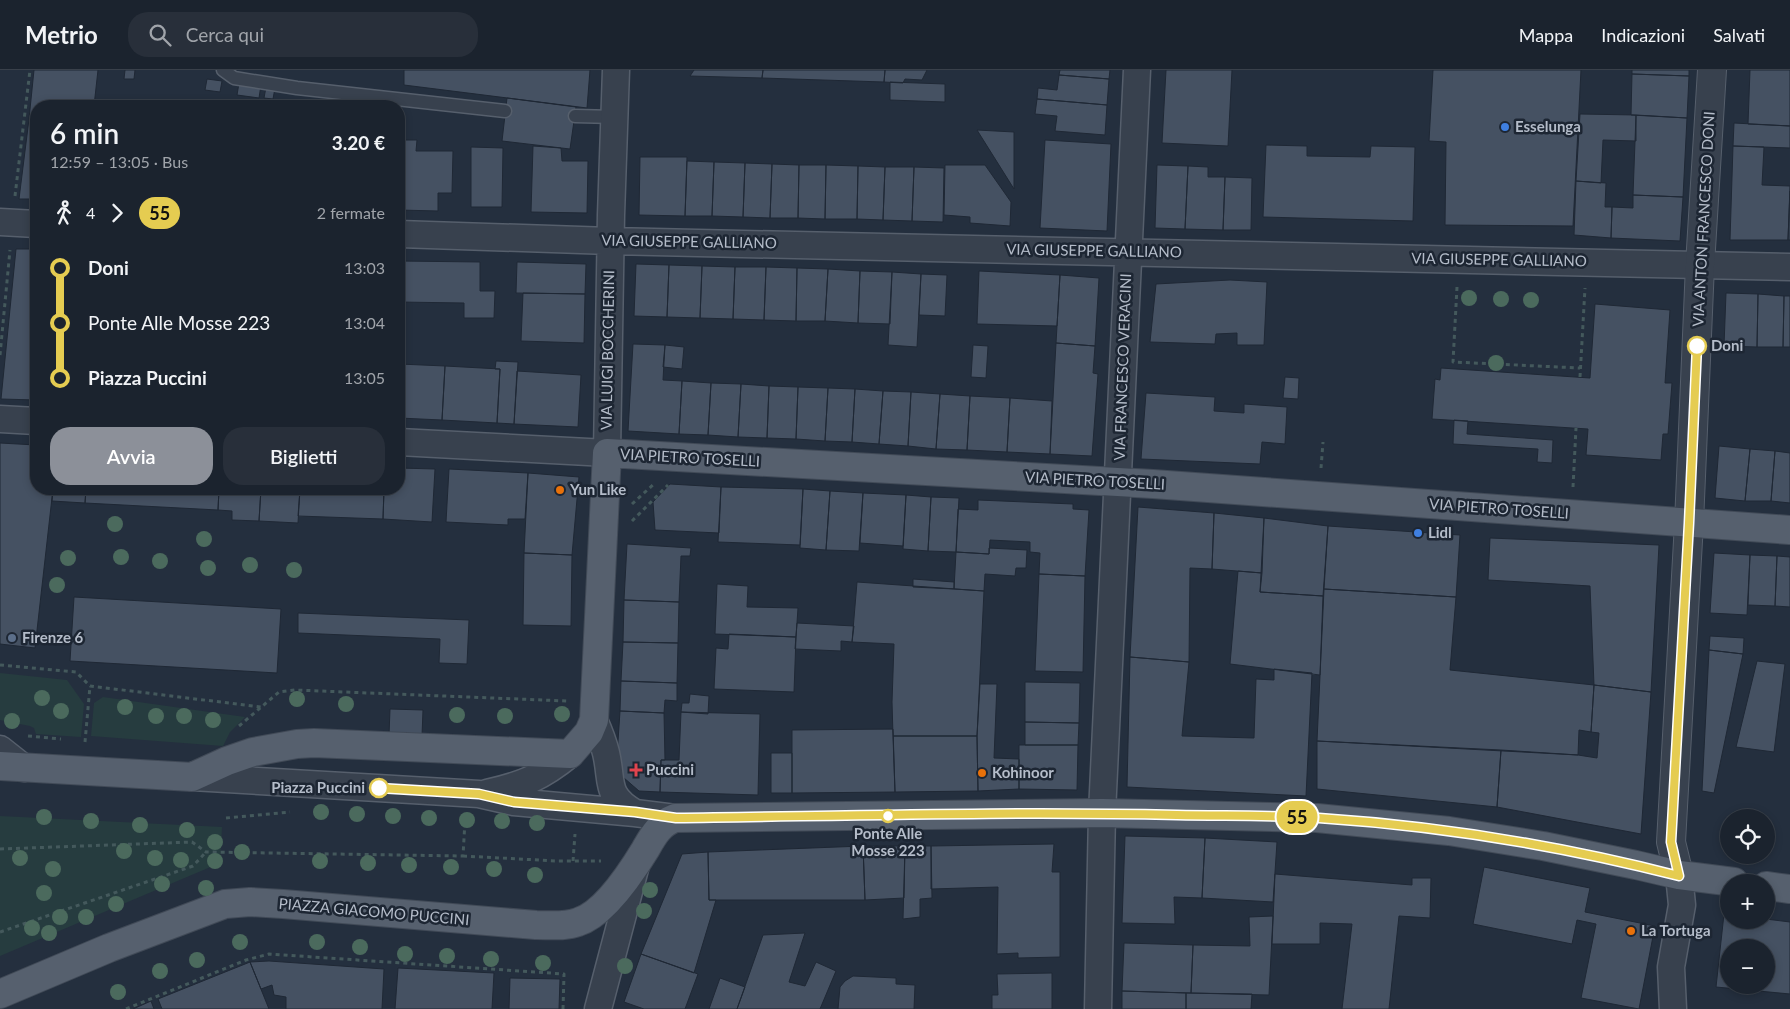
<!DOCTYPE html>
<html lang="it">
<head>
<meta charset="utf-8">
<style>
	body { margin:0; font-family:Lato,sans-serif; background:#282f3a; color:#f1f3f6; height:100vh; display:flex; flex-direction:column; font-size:19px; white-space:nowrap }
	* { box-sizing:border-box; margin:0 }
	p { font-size:16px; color:#a0a4aa }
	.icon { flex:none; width:28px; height:28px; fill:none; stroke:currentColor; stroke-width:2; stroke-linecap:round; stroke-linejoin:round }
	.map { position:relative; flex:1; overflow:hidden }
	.panel { position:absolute; left:30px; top:30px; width:375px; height:395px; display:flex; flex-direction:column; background:#1b232e; border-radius:20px; box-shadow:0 2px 8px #0003,0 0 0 1px #39404a }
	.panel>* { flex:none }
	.badge { padding:0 10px; border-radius:16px; font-size:18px; line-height:32px }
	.tools { position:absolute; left:1720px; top:739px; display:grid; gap:10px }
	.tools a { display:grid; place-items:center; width:55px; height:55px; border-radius:50%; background:#1b232e; box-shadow:0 2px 8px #0003,0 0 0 1px #39404a; font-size:25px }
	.map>.badge { position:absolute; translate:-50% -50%; box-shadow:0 0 0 2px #fff }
	.legs { display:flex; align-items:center; gap:8px; height:55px; padding:0 20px; font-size:16px }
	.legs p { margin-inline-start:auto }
	.head { display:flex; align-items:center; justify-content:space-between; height:85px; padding:0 20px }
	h1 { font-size:28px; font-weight:600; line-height:38px }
	.primary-button { display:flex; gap:10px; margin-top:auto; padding:10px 20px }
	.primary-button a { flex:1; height:58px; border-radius:20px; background:#8c9099; color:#fff; font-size:20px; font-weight:600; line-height:58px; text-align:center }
	.primary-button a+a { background:#282f3a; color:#f1f3f6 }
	ul { padding:0 20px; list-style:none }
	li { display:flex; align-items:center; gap:18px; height:55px; font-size:19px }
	li i { display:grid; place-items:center; width:8px; height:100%; margin:0 6px; background:currentColor }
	li i::after { content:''; width:12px; height:12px; margin:-6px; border:4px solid; border-radius:50%; background:#1b232e }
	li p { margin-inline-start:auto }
	li:first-child i { background:linear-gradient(#0000 50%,currentColor 0) }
	li:last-child i { background:linear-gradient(currentColor 50%,#0000 0) }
	header { display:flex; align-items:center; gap:30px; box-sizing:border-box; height:70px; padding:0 25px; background:#1b232e; border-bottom:1px solid #39404a }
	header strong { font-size:24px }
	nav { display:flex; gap:28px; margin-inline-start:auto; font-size:18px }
	.search { width:350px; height:45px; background:#282f3a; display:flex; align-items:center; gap:12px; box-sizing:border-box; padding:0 18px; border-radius:20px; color:#a0a4aa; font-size:19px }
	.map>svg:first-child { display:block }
	.green { fill:#263c3f }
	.building { fill:#455162; stroke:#1f2835; fill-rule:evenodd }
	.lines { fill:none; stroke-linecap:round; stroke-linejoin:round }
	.service-casing { stroke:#565f6c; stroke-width:15 }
	.minor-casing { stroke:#565f6c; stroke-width:29 }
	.tertiary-casing { stroke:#565f6c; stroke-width:30 }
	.primary-casing { stroke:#414a57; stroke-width:30 }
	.path { stroke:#44595c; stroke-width:3; stroke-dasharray:4 4; stroke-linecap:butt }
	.service { stroke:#38414e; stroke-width:12 }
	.minor { stroke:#38414e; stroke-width:26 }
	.tertiary { stroke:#38414e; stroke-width:28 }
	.primary { stroke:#56606e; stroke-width:28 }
	.tree { fill:#4b6a5d }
	.line-1-casing { stroke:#fff; stroke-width:11 }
	.line-1 { stroke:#e5cc51; stroke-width:8 }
	.shop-dot { fill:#3f7fe0; stroke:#1d2633; stroke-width:2 }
	.stop-1-dot { fill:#fff; stroke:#e5cc51; stroke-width:2.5 }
	.food-dot { fill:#e8710a; stroke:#1d2633; stroke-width:2 }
	.service-dot { fill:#5c6f8a; stroke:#1d2633; stroke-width:2 }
	.health-dot { fill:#e0444e; stroke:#1d2633; stroke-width:2 }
	.labels { text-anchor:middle; stroke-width:5; stroke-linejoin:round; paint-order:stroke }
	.poi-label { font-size:15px; font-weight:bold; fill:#b4bcc9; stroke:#1d2633; text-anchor:start }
	.street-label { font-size:15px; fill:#b4bcc9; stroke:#1d2633 }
	.stop-label { font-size:15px; font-weight:bold; fill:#b4bcc9; stroke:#1d2633; text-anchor:start }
</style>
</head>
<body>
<header>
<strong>Metrio</strong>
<div class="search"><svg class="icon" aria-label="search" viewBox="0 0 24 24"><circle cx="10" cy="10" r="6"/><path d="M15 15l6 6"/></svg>Cerca qui</div>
<nav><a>Mappa</a><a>Indicazioni</a><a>Salvati</a></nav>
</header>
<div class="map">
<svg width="1790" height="939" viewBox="0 0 1790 939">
	<rect width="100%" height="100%" fill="#242f3e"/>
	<path class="green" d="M0 603 67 610 84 634 81 667 36 664 34 658 30 656 0 650Z
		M103 627 245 647 230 662 223 676 91 666 94 633Z
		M0 746 222 757 220 793 0 886Z"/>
	<path class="building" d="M34 0H98L94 36H36V50L29 49Z
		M125 0H135L134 9H124Z
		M404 0H590L587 38 404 15Z
		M694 0H763L762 8 690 6Z
		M763 0H885L884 12 762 8Z
		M885 0H927L922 10 905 9 903 13 884 12Z
		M1060 0H1110L1109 9 1059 5Z
		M1166 0H1232L1228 76 1162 73Z
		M1433 0H1581L1573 156 1445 155 1446 72 1429 71Z
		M1632 0H1689V6L1632 4Z
		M1750 0H1790V56L1748 54Z
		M1632 4 1689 6 1687 48 1631 45Z
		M1059 5 1109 9 1107 35 1037 29 1038 18 1057 20Z
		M207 9 222 11 220 22 205 20Z
		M890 12 945 14V32L890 30Z
		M239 13 261 15 259 28 237 25Z
		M266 17 275 18 273 29 264 28Z
		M507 28 576 37 570 79 502 71Z
		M339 29 353 30 352 36H338Z
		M1037 29 1107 35 1105 65 1055 61 1057 46 1035 44Z
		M1580 44 1636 45V71L1603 70 1601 113 1576 111Z
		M1636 45 1687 48 1683 127 1633 125Z
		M29 49 36 50V129H19Z
		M1734 53 1790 56V78L1733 76Z
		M977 60 1014 62V119Z
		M400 70H417L416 81H453L452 123H438V141L399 140Z
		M1045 70 1111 74 1107 161 1040 158Z
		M1266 75 1307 76V86L1370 87 1371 76 1415 77 1413 151 1263 147Z
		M533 76 561 78 562 91H588L587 143 531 142Z
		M1733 76 1764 77 1762 115 1790 116 1788 170H1730Z
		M471 77 503 78 502 137H471Z
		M399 79H401L399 140Z
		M640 87H687L685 146 639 145Z
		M687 91 714 92 712 146H685Z
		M714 92 745 93 743 147 712 146Z
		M745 93 772 94 770 148 743 147Z
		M772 94 799 95 798 148H770Z
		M799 95H826L825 149 798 148Z
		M826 95 858 96 857 149H825Z
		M945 95H985L1011 132 1010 156 970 153V147L944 145Z
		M1157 95 1188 96 1185 159 1155 158Z
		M858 96 885 97 883 150 857 149Z
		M1188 96 1208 97V107H1225L1223 160 1185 159Z
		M885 97H914L912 151 883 150Z
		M914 97 944 98 943 152 912 151Z
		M1225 107 1252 108 1251 160H1223Z
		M1576 111 1606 113 1605 137H1612L1611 168 1574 165Z
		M1790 121V170H1788Z
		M1633 125 1683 127 1680 171 1611 168 1612 137 1633 138Z
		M16 179H36V330L1 329Z
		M399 191 480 192V221H495L494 248H464V233L399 232Z
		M517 192 586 194 585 224 516 223Z
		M636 194 669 195 667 247 634 246Z
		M669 195 702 196 700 248 667 247Z
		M702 196 735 197 733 249 700 248Z
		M735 197H766L764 250 733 249Z
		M766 197 797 198 796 251 764 250Z
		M797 198 828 199 825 251H796Z
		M828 199 860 201 858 253 825 251Z
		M860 201 892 202 890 254 858 253Z
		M979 201 1060 205 1057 256 977 254Z
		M892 202 921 204 917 277 888 275Z
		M921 204 947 205 945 246 919 245Z
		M1060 205 1099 208 1095 276 1056 273Z
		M1230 210 1267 212 1264 275H1237V263L1216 264 1215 274 1150 272 1156 214Z
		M523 223 585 224 584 273 521 271Z
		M1726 223 1758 224 1757 277 1724 276Z
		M1758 224 1784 226 1783 277H1757Z
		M1784 226H1790V277H1783Z
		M1595 234 1670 240 1665 313H1672L1668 364H1663L1661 390 1586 385 1588 359 1432 349 1435 309 1440 310 1441 298 1590 308Z
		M1056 273 1095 276 1093 303 1098 304 1092 386 1050 384Z
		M633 274 665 275 663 310 682 311 679 364 628 361Z
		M665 275 684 277 682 299 663 297Z
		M973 275 988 276 986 308 971 307Z
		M496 291 518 292 514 354 497 353 500 299H495Z
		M399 294 445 296 442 350 399 348Z
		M445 296 500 299 497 353 442 350Z
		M517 301 581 305 578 357 514 354Z
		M1285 307 1299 308 1298 329 1283 328Z
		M682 311 711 313 708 365 679 364Z
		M711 313 741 314 738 367 708 365Z
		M741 314 769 316 767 368 738 367Z
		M769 316 798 317 796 369 767 368Z
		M798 317 828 318 825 371 796 369Z
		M828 318 855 319 852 372 825 371Z
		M855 319 883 321 879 374 852 372Z
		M883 321 911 322 908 376 879 374Z
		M911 322 940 324 936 379 908 376Z
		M1146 323 1215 327 1214 341 1244 343V334L1287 337 1285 374 1262 372 1260 394 1141 389Z
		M940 324 970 326 967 380 936 379Z
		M970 326 1010 328 1007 382 967 380Z
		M1010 328 1052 331 1050 384 1007 382Z
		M1454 350 1468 351 1467 364 1553 370 1552 393 1537 392 1538 379 1453 374Z
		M0 373 36 375V419H53L35 578 0 574Z
		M1719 376 1750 379 1745 431 1715 428Z
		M1750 379 1775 381 1771 431H1745Z
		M1775 381 1790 383V433L1771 431Z
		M399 398 435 399 432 452 383 449 384 419H399Z
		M449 399 528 403 525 449H508V455L446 452Z
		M528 403 579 407 572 485 524 483Z
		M670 414 721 417 719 463 655 460 653 432Z
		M721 417 803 419 800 475 718 472Z
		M53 419H86L85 433 52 431Z
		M86 419H219L218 440 85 433Z
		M219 419H261L259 451 232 450V441L218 440Z
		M261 419H300L298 453 259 451Z
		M300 419H384L383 449 298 446Z
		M803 419 830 421 826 480 800 478Z
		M830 421 863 423 859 481 826 480Z
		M863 423 906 425 903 476 860 473Z
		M906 425 931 427 928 481 903 479Z
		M931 427 959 428 956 482 928 481Z
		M978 430 1073 434V439L1089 440 1085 506 1039 504 1040 483 1030 482V472L990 470 989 484 956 482 958 439 978 440Z
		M1138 437 1214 443 1212 499 1190 498 1189 592 1130 587Z
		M1214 443 1264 448 1262 503 1212 499Z
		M1264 448 1328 456 1323 526 1260 522Z
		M1328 456 1460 465 1456 527 1324 519Z
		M1490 468 1659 475 1651 622 1594 615 1590 516 1488 510Z
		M627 474 691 478 690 486H681L679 532 624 530Z
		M989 478 1027 480 1026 498H1016L1015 506 985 504 984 521 954 519 956 482 989 484Z
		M524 483 572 485 571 556 523 555Z
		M1714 483 1750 485 1747 545 1710 543Z
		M1750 485 1777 486 1775 536 1748 535Z
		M1777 486 1790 487V537L1775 536Z
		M1238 501 1262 503 1260 522 1323 526 1320 605 1230 594Z
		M1039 504 1085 506 1083 602 1035 601Z
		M913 509 954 512V519L913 517Z
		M857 512 984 521 977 666H893L892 632 894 574 852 572Z
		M717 514 748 516 747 537 798 538 796 567 715 564Z
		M1324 519 1456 527 1450 600 1594 615 1591 662 1579 660 1578 685 1317 671Z
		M74 527 281 539 277 603 70 591Z
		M624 530 679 532 678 573 623 572Z
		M298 543 469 550 467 594 439 593 440 569 298 563Z
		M797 553 854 556 852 572 841 571V581L795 579Z
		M729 564 796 567 794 622 714 619 716 578 728 579Z
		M1710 566 1744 568 1743 584 1709 580Z
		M623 572 678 573 677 613 621 611Z
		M1709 580 1743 584 1714 723 1702 721Z
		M1130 587 1189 592 1182 666 1254 668 1256 609 1274 610V599L1312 603 1306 726 1127 717Z
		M1757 591 1785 594 1774 682 1736 677Z
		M621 611 677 613V631L665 630 664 643 620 641Z
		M1025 612 1080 613 1079 653 1025 652Z
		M980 614H997L994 688 1019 689V719L978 721 977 666Z
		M1594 615 1651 622 1641 764 1497 737 1501 680 1578 685 1597 688 1599 663 1591 662Z
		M690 624 709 626 708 644 681 642 682 633H689Z
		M390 639 423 640 422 666 389 665Z
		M620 641 664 643 665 690H661L660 722 639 721 616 701Z
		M681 642 760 644 758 725 660 722 661 690H679Z
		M1025 652 1079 653 1078 675H1025Z
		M893 659 895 722 792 723V660Z
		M893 666H977L978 721 895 722Z
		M1317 671 1501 680 1497 737 1317 719Z
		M1019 675H1078L1077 720 1019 719Z
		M771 683H792V723H771Z
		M1125 766 1205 768 1202 828 1174 827 1175 854 1122 853Z
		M1205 768 1277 772 1273 832 1202 828Z
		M1054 774 1052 802H1060V887L1018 888V883L997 884 998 817 931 819V776Z
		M863 776 865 830H709L708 782Z
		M863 776H905L904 828 865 830Z
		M905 776H931L932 828 920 829V847L903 849Z
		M708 782 709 830H716L694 903 641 884 682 784Z
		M1484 797 1590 818 1585 842 1655 856 1639 939 1581 928 1596 854 1577 850 1572 874 1473 854Z
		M1275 804 1412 815V808H1431L1430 848 1399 846 1389 939H1342L1352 854 1320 853V874H1272Z
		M1724 844 1729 845V850L1766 849 1790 852V924L1716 917ZM1729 878H1766V915H1729Z
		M1273 846 1269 925 1191 923 1193 875 1250 876 1249 847Z
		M805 863 789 912 805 916 816 892 836 901 820 939H737L763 865Z
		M1124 873 1193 875 1191 923 1122 921Z
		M641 884 698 904 685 939H644L624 932Z
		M269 891 384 899 382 939H286V927L274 925 272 915 261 919 250 892Z
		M250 892 269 939H162L158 929Z
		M398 898 494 903 492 939H395Z
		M1052 903V939H992V925H998L997 904Z
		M853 906 896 908V914L915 915 914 939H838L840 917 845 911Z
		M510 908 560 909 559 939H509Z
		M720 908 745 917 737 939H709Z
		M1122 921 1186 923V939H1122Z
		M1186 923 1252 924 1251 939H1186Z
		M151 931 154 939H133Z"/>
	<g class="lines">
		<g class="service-casing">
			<path id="service" d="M223 0 234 8 297 18 505 41
				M575 46 615 47"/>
		</g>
		<g class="minor-casing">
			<path id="minor" d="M0 152 36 154
				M399 164 610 171 1790 197
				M0 349 36 351
				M399 372 607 383 611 145 616 0
				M594 650C599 661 603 671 606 683 613 712 604 725 635 743
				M0 679 24 698
				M192 707 479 724 514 732 635 743 675 748
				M487 723C523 715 542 707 570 684
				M598 939 636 795
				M1098 939 1102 743 1137 0
				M1673 939 1671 897 1682 835 1679 805"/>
		</g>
		<g class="tertiary-casing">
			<path id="tertiary" d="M1679 805 1671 772 1689 453 1700 195 1712 0"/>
		</g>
		<g class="primary-casing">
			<path id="primary" d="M0 696 192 707 227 691 253 682 297 674 314 673 570 684 589 662 594 650 607 383 1153 414 1790 460
				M1766 816 1790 819
				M0 924 109 878 225 834 250 832 283 834 536 855C550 855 565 857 578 852 604 844 631 803 645 780 653 766 659 754 675 748L1102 743 1317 748 1449 761 1543 776 1636 795 1679 805 1734 812"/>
		</g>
		<path class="path" d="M15 126 30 0
			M1457 217 1453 292 1580 298
			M0 285 10 180
			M1580 307 1585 218
			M1321 398 1323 372
			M1573 417 1576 358
			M632 434 655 413
			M632 451 668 415
			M0 595 76 602 90 616 261 637
			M239 656 279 622 295 620 567 631
			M28 666 61 669
			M85 672 90 616
			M226 748 290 742
			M0 779 192 772 206 782 463 786 465 751
			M463 786 557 791H601
			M573 791 575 764
			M0 862 193 796 206 782
			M126 939 246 890 269 884 564 904 563 939"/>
		<use href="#service" class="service"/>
		<use href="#minor" class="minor"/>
		<use href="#tertiary" class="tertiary"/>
		<use href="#primary" class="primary"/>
	</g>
	<g class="tree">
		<circle cx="1469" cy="228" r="8"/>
		<circle cx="1501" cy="229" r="8"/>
		<circle cx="1531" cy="230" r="8"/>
		<circle cx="1496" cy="293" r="8"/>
		<circle cx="115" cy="454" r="8"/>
		<circle cx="204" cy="469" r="8"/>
		<circle cx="121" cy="487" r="8"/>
		<circle cx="68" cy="488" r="8"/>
		<circle cx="160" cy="491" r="8"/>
		<circle cx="250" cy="495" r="8"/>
		<circle cx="208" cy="498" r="8"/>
		<circle cx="294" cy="500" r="8"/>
		<circle cx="57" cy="515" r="8"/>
		<circle cx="42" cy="628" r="8"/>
		<circle cx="297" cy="629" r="8"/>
		<circle cx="346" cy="634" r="8"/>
		<circle cx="125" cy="637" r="8"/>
		<circle cx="61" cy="641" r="8"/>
		<circle cx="562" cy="644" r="8"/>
		<circle cx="457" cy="645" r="8"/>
		<circle cx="156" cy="646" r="8"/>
		<circle cx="184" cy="646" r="8"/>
		<circle cx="505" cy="646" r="8"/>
		<circle cx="213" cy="650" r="8"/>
		<circle cx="12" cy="651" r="8"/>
		<circle cx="321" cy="742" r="8"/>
		<circle cx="357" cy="744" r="8"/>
		<circle cx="393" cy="746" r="8"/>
		<circle cx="44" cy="747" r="8"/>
		<circle cx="429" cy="748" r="8"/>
		<circle cx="467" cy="750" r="8"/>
		<circle cx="91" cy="751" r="8"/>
		<circle cx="502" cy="751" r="8"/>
		<circle cx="537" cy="753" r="8"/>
		<circle cx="140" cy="755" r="8"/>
		<circle cx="187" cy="760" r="8"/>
		<circle cx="215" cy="772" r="8"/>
		<circle cx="124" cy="781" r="8"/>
		<circle cx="242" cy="782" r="8"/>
		<circle cx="20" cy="788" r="8"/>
		<circle cx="155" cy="788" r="8"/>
		<circle cx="181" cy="790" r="8"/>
		<circle cx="215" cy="791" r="8"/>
		<circle cx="320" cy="791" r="8"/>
		<circle cx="368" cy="793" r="8"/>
		<circle cx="409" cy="795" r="8"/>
		<circle cx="451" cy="797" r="8"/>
		<circle cx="53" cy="799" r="8"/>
		<circle cx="494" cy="799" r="8"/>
		<circle cx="535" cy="805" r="8"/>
		<circle cx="162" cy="814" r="8"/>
		<circle cx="206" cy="818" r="8"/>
		<circle cx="650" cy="820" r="8"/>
		<circle cx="44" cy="823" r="8"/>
		<circle cx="116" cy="834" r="8"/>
		<circle cx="644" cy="841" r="8"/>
		<circle cx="60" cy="847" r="8"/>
		<circle cx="86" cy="847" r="8"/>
		<circle cx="32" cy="858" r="8"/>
		<circle cx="49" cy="863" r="8"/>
		<circle cx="240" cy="872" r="8"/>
		<circle cx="317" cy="872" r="8"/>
		<circle cx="360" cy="877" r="8"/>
		<circle cx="405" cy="884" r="8"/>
		<circle cx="447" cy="886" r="8"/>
		<circle cx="491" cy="889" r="8"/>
		<circle cx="197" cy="890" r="8"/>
		<circle cx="543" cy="893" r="8"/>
		<circle cx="625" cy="896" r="8"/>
		<circle cx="160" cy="901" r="8"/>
		<circle cx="118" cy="922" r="8"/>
	</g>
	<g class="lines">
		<g class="line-1-casing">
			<path id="line-1" d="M379 718 479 724 514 732 635 742 676 748C843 746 1010 741 1177 745 1225 746 1272 745 1319 748 1440 756 1562 776 1679 806L1671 772 1689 453 1697 276"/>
		</g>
		<use href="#line-1" class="line-1"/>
	</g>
	<g class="shop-dot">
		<circle cx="1505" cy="57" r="5"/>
		<circle cx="1418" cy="463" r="5"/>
	</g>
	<g class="stop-1-dot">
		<circle cx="1697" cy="276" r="9"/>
		<circle cx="379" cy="718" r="9"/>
		<circle cx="888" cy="746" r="6"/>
	</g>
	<g class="food-dot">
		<circle cx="560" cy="420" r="5"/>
		<circle cx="982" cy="703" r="5"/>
		<circle cx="1631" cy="861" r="5"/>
	</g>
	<circle class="service-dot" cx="12" cy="568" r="5"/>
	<path class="health-dot" d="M633.5 692.5h5v5h5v5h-5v5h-5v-5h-5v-5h5z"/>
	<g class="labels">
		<g class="poi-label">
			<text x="1515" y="62">Esselunga</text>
			<text x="570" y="425">Yun Like</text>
			<text x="1428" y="468">Lidl</text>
			<text x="22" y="573">Firenze 6</text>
			<text x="646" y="705">Puccini</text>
			<text x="992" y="708">Kohinoor</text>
			<text x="1641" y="866">La Tortuga</text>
		</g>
		<g class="street-label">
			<text transform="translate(1704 149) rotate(-87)" y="5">VIA ANTON FRANCESCO DONI</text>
			<text transform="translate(689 172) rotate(1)" y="5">VIA GIUSEPPE GALLIANO</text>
			<text transform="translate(1094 181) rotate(1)" y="5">VIA GIUSEPPE GALLIANO</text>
			<text transform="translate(1499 190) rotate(1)" y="5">VIA GIUSEPPE GALLIANO</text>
			<text transform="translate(608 280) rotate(-89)" y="5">VIA LUIGI BOCCHERINI</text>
			<text transform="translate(1123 297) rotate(-88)" y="5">VIA FRANCESCO VERACINI</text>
			<text transform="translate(690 388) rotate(3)" y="5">VIA PIETRO TOSELLI</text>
			<text transform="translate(1095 411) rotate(3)" y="5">VIA PIETRO TOSELLI</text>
			<text transform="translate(1499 439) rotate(4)" y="5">VIA PIETRO TOSELLI</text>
			<text transform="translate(374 842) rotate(5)" y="5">PIAZZA GIACOMO PUCCINI</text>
		</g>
		<g class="stop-label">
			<text x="1711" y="281">Doni</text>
			<text x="365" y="723" text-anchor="end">Piazza Puccini</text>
			<text x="888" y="769" text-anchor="middle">Ponte Alle<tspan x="888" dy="17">Mosse 223</tspan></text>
		</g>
	</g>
</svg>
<div class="tools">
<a><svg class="icon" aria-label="locate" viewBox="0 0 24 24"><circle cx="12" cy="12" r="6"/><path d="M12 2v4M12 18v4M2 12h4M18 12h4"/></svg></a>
<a>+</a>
<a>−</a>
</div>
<b class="badge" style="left:1297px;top:747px;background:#e5cc51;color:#111">55</b>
<section class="panel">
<div class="head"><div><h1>6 min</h1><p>12:59 – 13:05 · Bus</p></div><b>3.20 €</b></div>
<div class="legs"><svg class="icon" aria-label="walk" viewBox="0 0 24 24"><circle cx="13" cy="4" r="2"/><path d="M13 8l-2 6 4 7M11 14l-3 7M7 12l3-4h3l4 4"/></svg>4<svg class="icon" aria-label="forward" viewBox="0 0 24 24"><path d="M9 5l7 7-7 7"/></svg><b class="badge" style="background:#e5cc51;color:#111">55</b><p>2 fermate</p></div>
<ul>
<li><i style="color:#e5cc51"></i><b>Doni</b><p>13:03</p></li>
<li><i style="color:#e5cc51"></i><span>Ponte Alle Mosse 223</span><p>13:04</p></li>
<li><i style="color:#e5cc51"></i><b>Piazza Puccini</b><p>13:05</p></li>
</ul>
<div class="primary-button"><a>Avvia</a><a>Biglietti</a></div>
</section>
</div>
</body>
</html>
